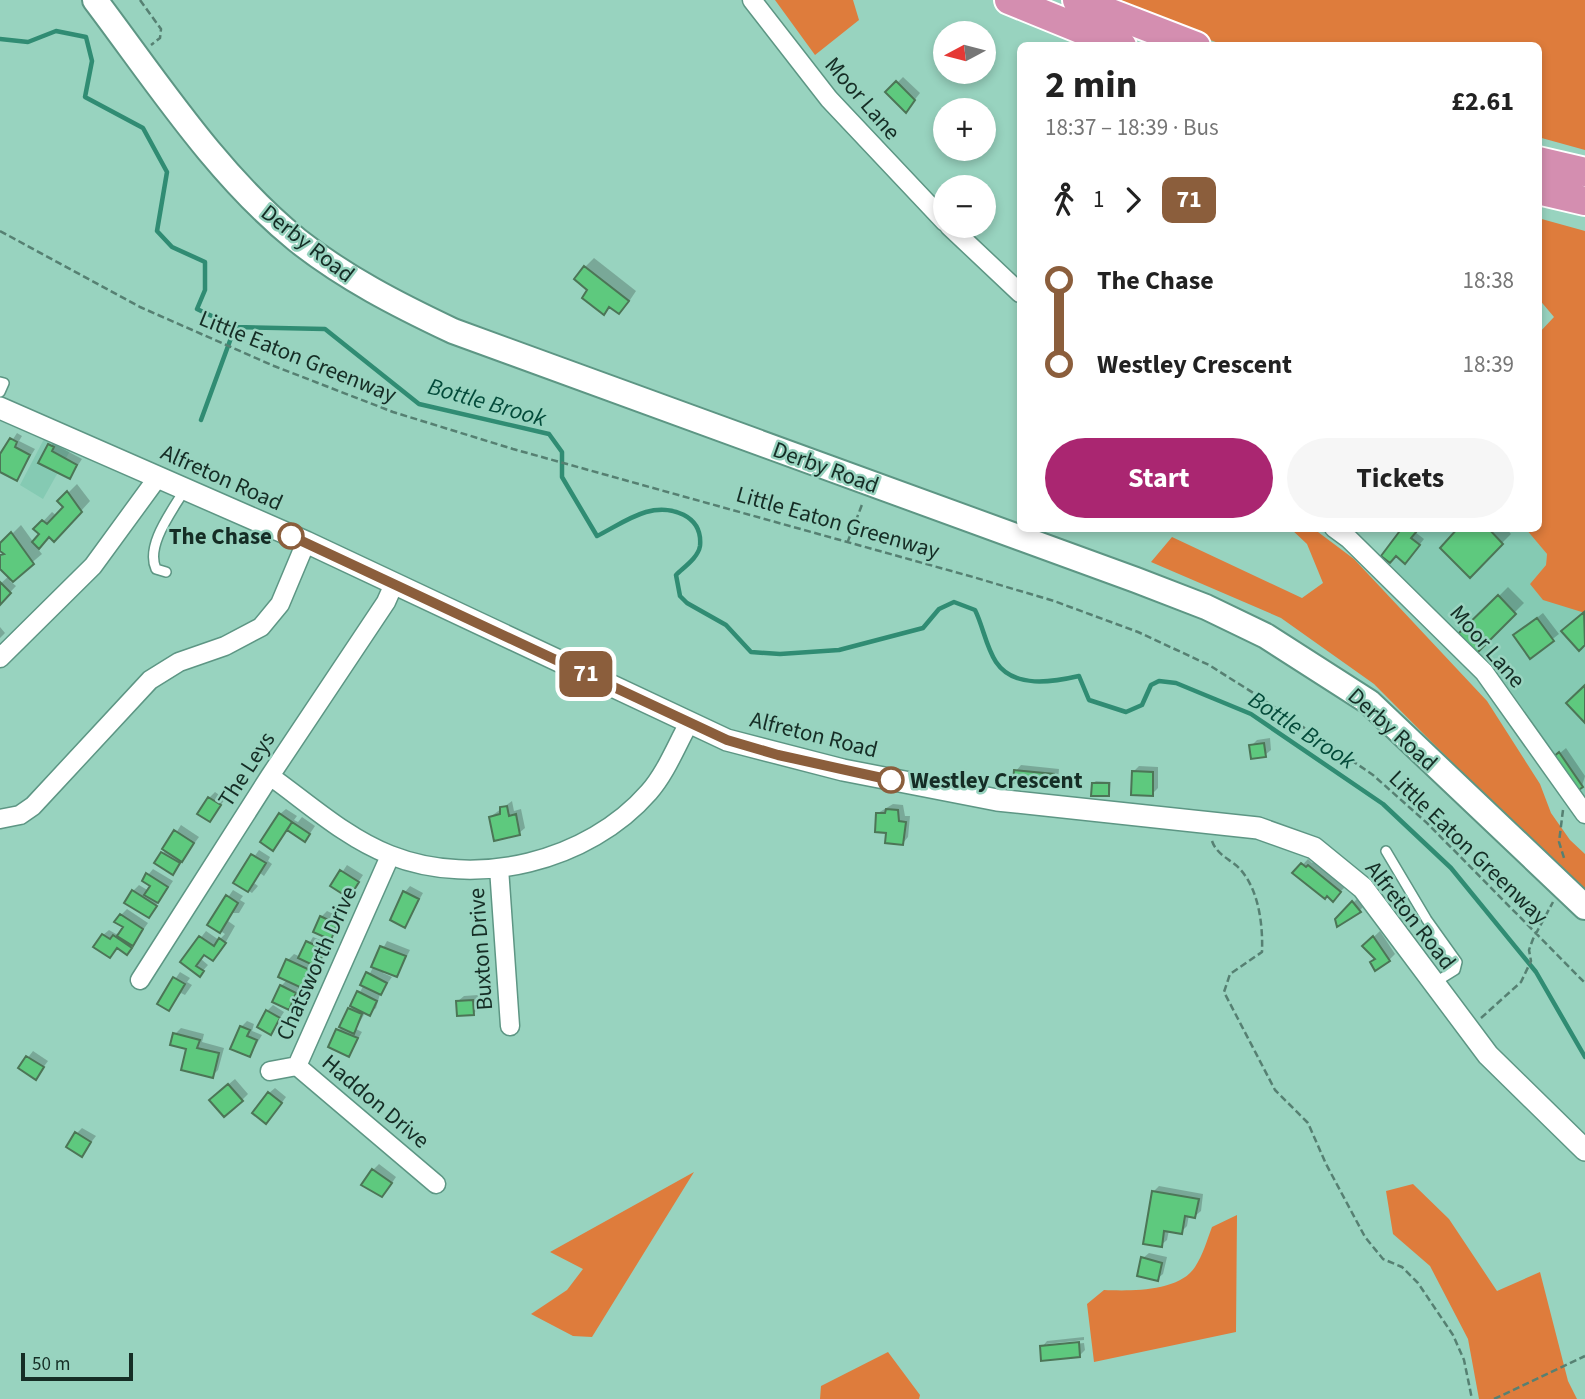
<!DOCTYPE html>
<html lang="en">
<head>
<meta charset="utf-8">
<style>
	body { margin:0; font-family:"Source Sans 3",sans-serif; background:#f6f6f6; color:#222; height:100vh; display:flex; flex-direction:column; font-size:26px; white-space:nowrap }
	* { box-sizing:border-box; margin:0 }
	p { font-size:23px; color:#767676 }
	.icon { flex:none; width:38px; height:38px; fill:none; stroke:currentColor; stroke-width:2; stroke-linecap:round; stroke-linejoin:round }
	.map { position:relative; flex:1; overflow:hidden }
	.sheet { position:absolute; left:1017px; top:42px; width:525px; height:490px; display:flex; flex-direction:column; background:#fff; border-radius:10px; box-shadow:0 4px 10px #0003 }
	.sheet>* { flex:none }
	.badge { padding:0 14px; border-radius:10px; font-size:24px; line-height:46px }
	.needle { width:46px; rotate:263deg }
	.buttons { position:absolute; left:933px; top:21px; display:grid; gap:14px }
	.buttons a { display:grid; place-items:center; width:63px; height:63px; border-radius:50%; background:#fff; box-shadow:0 4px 10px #0003; font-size:35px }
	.scale { position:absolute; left:21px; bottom:18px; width:112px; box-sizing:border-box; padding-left:7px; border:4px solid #152d25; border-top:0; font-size:19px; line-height:24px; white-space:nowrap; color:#152d25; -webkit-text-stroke:5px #98d3bf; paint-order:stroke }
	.map>.badge { position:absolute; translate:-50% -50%; box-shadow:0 0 0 4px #fff }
	.legs { display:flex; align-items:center; gap:10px; height:77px; padding:0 28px; font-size:23px }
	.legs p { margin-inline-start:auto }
	.overview { display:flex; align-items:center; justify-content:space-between; height:119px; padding:0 28px }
	h1 { font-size:38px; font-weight:700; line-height:52px }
	.cta { display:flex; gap:14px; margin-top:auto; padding:14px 28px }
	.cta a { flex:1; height:80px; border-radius:42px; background:#aa2671; color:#fff; font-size:28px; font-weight:700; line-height:80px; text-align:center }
	.cta a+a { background:#f6f6f6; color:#222 }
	ul { padding:0 28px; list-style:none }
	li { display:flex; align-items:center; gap:24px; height:84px; font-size:26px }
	li i { display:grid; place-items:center; width:10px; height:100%; margin:0 9px; background:currentColor }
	li i::after { content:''; width:18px; height:18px; margin:-9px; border:5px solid; border-radius:50%; background:#fff }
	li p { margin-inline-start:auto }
	li:first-child i { background:linear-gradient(#0000 50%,currentColor 0) }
	li:last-child i { background:linear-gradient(currentColor 50%,#0000 0) }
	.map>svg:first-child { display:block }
	.built { fill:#85cab3 }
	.green { fill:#de7c3c }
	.shadow { fill:#0003 }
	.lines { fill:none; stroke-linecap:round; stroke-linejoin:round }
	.stream { stroke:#308c73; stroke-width:4.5 }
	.building { fill:#5ec97e; stroke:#4c7556; stroke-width:2 }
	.service-casing { stroke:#5d9684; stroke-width:12 }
	.minor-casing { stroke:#5d9684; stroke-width:21 }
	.tertiary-casing { stroke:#5d9684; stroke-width:24 }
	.secondary-casing { stroke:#5d9684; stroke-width:28 }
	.trunk-casing { stroke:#fff; stroke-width:32 }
	.path { stroke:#568072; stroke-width:2.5; stroke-dasharray:7 3.5; stroke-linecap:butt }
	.service { stroke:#fff; stroke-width:9 }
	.minor { stroke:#fff; stroke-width:18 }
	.tertiary { stroke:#fff; stroke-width:21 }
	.secondary { stroke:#fff; stroke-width:24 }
	.trunk { stroke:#d48eb0; stroke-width:28 }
	.line-1-casing { stroke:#fff; stroke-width:16 }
	.line-1 { stroke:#8b5e3c; stroke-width:10 }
	.stop-1-dot { fill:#fff; stroke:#8b5e3c; stroke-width:3.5 }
	.labels { text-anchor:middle; stroke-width:5; stroke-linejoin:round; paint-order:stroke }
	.street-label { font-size:23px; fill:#152d25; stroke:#98d3bf }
	.stop-label { font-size:23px; font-weight:bold; fill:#152d25; stroke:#98d3bf; text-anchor:end }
	.water-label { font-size:24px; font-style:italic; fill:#034b3a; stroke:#98d3bf }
</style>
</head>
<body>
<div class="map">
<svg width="1585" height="1399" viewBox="0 0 1585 1399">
	<rect width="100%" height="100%" fill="#98d3bf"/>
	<path class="built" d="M44 439 70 451 43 499 20 485Z
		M1526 528 1547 554 1546 565 1530 584 1585 613V804L1548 754 1529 717 1502 679 1381 556 1402 529Z"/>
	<path class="green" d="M775 0H853L859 20 815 55Z
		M1100 0H1585V150L1538 137V46L1224 45Z
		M1538 218 1585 231V613L1543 600 1530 584 1546 565 1547 554 1526 529 1538 528V334L1554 317 1538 298Z
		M1291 529H1314L1354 559 1487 701 1540 784 1551 813 1570 840 1585 854V896L1374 684 1281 618 1151 562 1172 537 1302 598 1323 583 1307 544Z
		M694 1172 592 1337 573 1336 531 1314 567 1290 583 1269 550 1252Z
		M1413 1184 1449 1219 1497 1291 1540 1272 1568 1381 1577 1399H1479L1468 1339 1430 1266 1393 1234 1386 1191Z
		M1237 1215 1236 1332 1094 1362 1087 1304 1104 1290C1130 1291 1179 1292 1195 1267 1203 1255 1207 1240 1212 1227Z
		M888 1352 920 1395 919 1399H820L821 1386Z"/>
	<path class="shadow" d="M903 77 920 93 906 111 888 92Z
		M594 258 636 291 628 303 590 290 585 267Z
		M17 433 22 436 19 441 35 449 16 479 0 470V459Z
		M55 440 58 441 56 445 82 459 70 477 41 462Z
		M77 484 90 501 63 531 50 535 37 548 42 554 10 581 16 586 0 603V584L9 576 0 567V556L4 552 0 546 21 525 34 543 41 534 36 529 52 512 57 516 65 507 60 501Z
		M1404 528H1418L1415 532 1424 539 1411 556Z
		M1461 528H1506L1511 534 1470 575Z
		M1508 587 1524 603 1477 650 1461 634Z
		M1543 613 1559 634 1531 656 1521 630Z
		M0 627 5 633 0 638Z
		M1270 738 1271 750 1265 755 1251 746 1257 740Z
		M1566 748 1585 776 1582 786 1553 759Z
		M1021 765 1059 769 1058 780 1052 786 1016 771Z
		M1139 766 1158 767V788L1152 794 1133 772Z
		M1096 781 1111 782 1110 792 1108 794 1093 783Z
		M215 792 225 799 210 820 209 798Z
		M512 801 514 811 521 809 525 828 519 833 490 817Z
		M893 804 903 805 905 816H910L908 837 903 843 888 831 878 813Z
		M286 809 297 816 294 820 298 822 302 817 315 826 307 838 288 829 273 849 280 814Z
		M181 825 199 837 172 873 157 863Z
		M259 850 270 857 268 861 272 864 264 876 260 873 254 883 258 886 252 893 236 882Z
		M1308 859 1312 863 1315 860 1346 886 1333 899 1295 873Z
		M347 865 363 875 349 896 333 886Z
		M153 869 173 881 149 916 133 891 139 885 149 891 152 886 148 875Z
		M410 886 423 893 405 925V892Z
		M233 890 243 896 240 900 245 903 239 913H232L228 921 235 926 219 954 213 959 205 953 201 959 208 965 200 974 182 962 206 931 219 940 225 934 210 924Z
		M1359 897 1365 905 1360 910 1337 919Z
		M127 909 148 923 127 952 103 935 109 930 116 934 122 932 125 927 121 915Z
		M327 911 342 918 330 938 321 917Z
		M1380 931 1395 954 1389 960 1376 958 1364 946Z
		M313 937 330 944 310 981 302 986 288 1008 281 986 288 979 280 976 288 960 294 954 301 957Z
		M387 941 410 950 397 975 384 970 383 973 392 977 380 994 376 1008 370 1013 366 1011 356 1029 362 1032 349 1055 331 1047Z
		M180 972 190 978 187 982 192 985 185 995 181 993 169 1009 159 1003Z
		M478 995 479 1007 474 1013 458 1001 464 996Z
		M273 1005 284 1012 270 1033 267 1011Z
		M247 1021 254 1024 252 1031 262 1035 250 1055 241 1027Z
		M181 1028 204 1034 202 1042 224 1048 218 1070 212 1076 175 1034Z
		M33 1051 48 1061 36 1077 20 1068Z
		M235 1079 248 1094 242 1100 217 1094Z
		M275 1088 286 1097 272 1116 269 1093Z
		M82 1128 96 1136 82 1154 77 1133Z
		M379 1164 396 1177 387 1190 373 1170Z
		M1159 1186 1203 1194 1201 1211 1195 1216 1189 1215 1187 1226 1181 1232 1169 1230 1167 1240 1161 1245 1153 1192Z
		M1149 1253 1167 1257 1163 1274 1157 1279 1143 1258Z
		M1084 1337V1340L1046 1344V1347L1084 1343 1085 1350 1079 1356 1042 1347 1047 1341Z"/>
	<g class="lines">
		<path class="stream" d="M0 39 28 42 56 31 86 37 92 61 85 97 143 128 167 172 157 231 172 247 205 262V290L197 309 235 327 325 329 419 404 549 434 562 452V477L597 536C613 528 629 517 646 512 671 505 703 515 700 546 698 558 684 567 676 575L680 596 687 603 726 625 751 652 780 654 839 650 923 628 939 609 954 602 975 610C983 626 986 647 996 662 1014 689 1053 682 1079 676L1089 700 1126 712 1142 705 1151 685 1159 681 1176 683 1251 714 1383 804 1451 868 1536 972 1585 1057
			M201 420 235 327"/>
	</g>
	<path class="building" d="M896 81 915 100 906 113 885 92Z
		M584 266 629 301 619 314 609 307 604 315 582 298 587 290 574 279Z
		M10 438 17 442 15 447 30 455 17 481 0 472V454Z
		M48 444 54 447 52 451 77 465 70 479 38 463Z
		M67 491 82 512 54 542 49 537 39 549 32 542 39 534 33 529 42 520 47 524 63 507 57 501Z
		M1402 528 1417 531 1411 538 1420 545 1405 564 1396 556 1390 563 1381 556Z
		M1458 528H1488L1503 544 1470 578 1440 548Z
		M11 532 34 564 13 582 0 569V555L4 554 0 551V543Z
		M0 582 11 593 0 605Z
		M1498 595 1516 614 1477 653 1458 634Z
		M1584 612 1585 645 1579 651 1561 631Z
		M1537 618 1554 641 1530 659 1513 635Z
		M1585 685V723L1566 703Z
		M1264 743 1266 757 1251 759 1249 745Z
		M1559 752 1583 787 1574 793 1551 759Z
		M1014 770 1054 774 1053 787 1013 783Z
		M1132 771 1153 772V796L1131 795Z
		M1092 783H1109V796H1091Z
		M208 797 221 805 210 822 197 814Z
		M507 806 509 816 516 814 520 835 494 841 489 817 500 814V807Z
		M886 809 898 810 899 821 906 822 903 845 885 843 886 833 875 832 876 813H885Z
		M279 813 292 822 273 851 260 842Z
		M292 822 310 834 305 842 287 830Z
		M174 830 194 843 182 862 162 849Z
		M161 852 180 863 173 875 154 863Z
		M251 854 266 863 248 892 233 883Z
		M1301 863 1306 867 1308 865 1341 892 1333 902 1327 896 1325 899 1292 873Z
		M340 870 359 882 349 898 330 886Z
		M146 873 168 887 158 903 144 895 150 886 142 881Z
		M132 890 157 906 149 918 124 903Z
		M403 891 419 899 405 928 390 920Z
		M226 895 238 903 220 933 207 925Z
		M1352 901 1361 912 1337 927 1335 919Z
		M120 914 143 929 133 946 117 936 123 927 114 922Z
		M320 916 337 924 331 940 313 932Z
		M102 934 110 939 113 935 132 948 127 955 117 948 110 958 93 947Z
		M199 936 214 946 219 938 226 943 213 961 204 955 196 966 204 971 200 977 180 962Z
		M1373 936 1390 961 1375 971 1370 962 1375 959 1362 946Z
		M306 941 325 950 317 967 298 958Z
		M380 946 406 956 397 977 371 967Z
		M286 959 312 971 304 989 278 977Z
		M366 972 387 983 381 995 360 985Z
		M173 977 185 984 169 1011 157 1004Z
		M280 985 296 993 289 1010 272 1002Z
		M357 991 377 1001 370 1016 350 1006Z
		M473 1000 474 1015 457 1016 456 1001Z
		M348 1008 362 1014 354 1034 339 1027Z
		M266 1010 280 1018 271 1035 257 1027Z
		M240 1026 250 1030 247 1036 257 1040 250 1057 230 1049Z
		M336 1029 358 1038 349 1057 328 1047Z
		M173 1033 200 1040 197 1048 219 1053 213 1078 181 1070 186 1049 170 1045Z
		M26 1056 44 1067 36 1080 18 1068Z
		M228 1084 243 1101 224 1117 209 1100Z
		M268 1092 282 1103 266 1124 252 1113Z
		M75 1132 91 1142 82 1157 66 1147Z
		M372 1169 392 1183 382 1197 361 1185Z
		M1152 1191 1199 1199 1195 1218 1185 1216 1182 1234 1164 1231 1162 1247 1143 1244Z
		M1141 1257 1162 1263 1158 1281 1137 1276Z
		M1079 1342 1080 1357 1041 1361 1040 1346Z"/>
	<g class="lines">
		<g class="service-casing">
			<path id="service" d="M0 382 4 383 0 392
				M166 572 156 569C145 545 173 510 185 489
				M1386 851 1427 920 1457 962 1455 970 1434 983"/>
		</g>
		<g class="minor-casing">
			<path id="minor" d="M752 0 829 99 945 222
				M949 226 1020 293
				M1334 528 1349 539 1484 672 1585 814
				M0 658 93 566 158 477
				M270 776C308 803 346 838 390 855 476 889 588 862 649 792 666 773 677 744 689 723
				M0 819 20 815 33 806 150 680 179 662 225 646 261 627 280 604 306 542
				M499 868 510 1026
				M140 980 270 776 386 602 394 584
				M297 1066 436 1184
				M270 1071 297 1066 390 856"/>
		</g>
		<g class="tertiary-casing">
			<path id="tertiary" d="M0 408 306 542 727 740 843 770 997 800 1258 828 1314 848 1363 888 1488 1055 1585 1150"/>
		</g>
		<g class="secondary-casing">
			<path id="secondary" d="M95 0C157 82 216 174 297 240 345 278 398 305 453 331L1136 580 1206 607 1266 636 1369 702 1585 907"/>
		</g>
		<g class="trunk-casing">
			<path id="trunk" d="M1009 0 1122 46
				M1077 0 1196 46
				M1538 161 1585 172
				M1538 190 1585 201"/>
		</g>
		<path class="path" d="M140 0 161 29 160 38 151 45
			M0 231 140 307 274 366 393 412 513 449 973 577 1054 601 1138 632 1209 665 1255 694 1373 775 1427 823 1585 983
			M848 541 863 502
			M1563 810 1559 842 1564 858
			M1212 841C1217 855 1230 859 1239 868 1259 889 1263 925 1262 952L1230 974 1224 992 1275 1090 1308 1123 1326 1164 1365 1237 1383 1259 1402 1267 1418 1283 1453 1335 1464 1360 1472 1399
			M1481 1018 1521 982 1531 961 1529 950 1533 939 1553 902
			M1494 1399 1585 1356"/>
		<use href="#service" class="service"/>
		<use href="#minor" class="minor"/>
		<use href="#tertiary" class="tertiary"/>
		<use href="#secondary" class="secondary"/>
		<use href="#trunk" class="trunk"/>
	</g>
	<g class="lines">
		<g class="line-1-casing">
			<path id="line-1" d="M291 536 727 740 778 755 891 780"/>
		</g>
		<use href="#line-1" class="line-1"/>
	</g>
	<g class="stop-1-dot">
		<circle cx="291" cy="536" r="12"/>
		<circle cx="891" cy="780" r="12"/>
	</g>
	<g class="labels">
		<g class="street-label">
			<text transform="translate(863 98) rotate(49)" y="8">Moor Lane</text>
			<text transform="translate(308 243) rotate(38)" y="8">Derby Road</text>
			<text transform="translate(298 356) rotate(22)" y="8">Little Eaton Greenway</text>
			<text transform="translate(826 467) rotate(20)" y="8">Derby Road</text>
			<text transform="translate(222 477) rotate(24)" y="8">Alfreton Road</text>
			<text transform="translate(838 522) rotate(16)" y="8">Little Eaton Greenway</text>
			<text transform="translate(1488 646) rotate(49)" y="8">Moor Lane</text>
			<text transform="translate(1393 729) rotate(42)" y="8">Derby Road</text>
			<text transform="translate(814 734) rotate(14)" y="8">Alfreton Road</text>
			<text transform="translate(246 769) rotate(-57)" y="8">The Leys</text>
			<text transform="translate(1469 847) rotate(44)" y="8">Little Eaton Greenway</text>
			<text transform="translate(1411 915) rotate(52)" y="8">Alfreton Road</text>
			<text transform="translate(480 949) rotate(-94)" y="8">Buxton Drive</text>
			<text transform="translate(316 963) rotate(-66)" y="8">Chatsworth Drive</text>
			<text transform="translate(376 1101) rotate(40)" y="8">Haddon Drive</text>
		</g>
		<g class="stop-label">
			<text x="272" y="544">The Chase</text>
			<text x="910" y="788" text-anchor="start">Westley Crescent</text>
		</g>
		<g class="water-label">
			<text transform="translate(487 402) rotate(16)" y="8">Bottle Brook</text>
			<text transform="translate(1302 730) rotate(33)" y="8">Bottle Brook</text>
		</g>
	</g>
</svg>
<div class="buttons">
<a><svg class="needle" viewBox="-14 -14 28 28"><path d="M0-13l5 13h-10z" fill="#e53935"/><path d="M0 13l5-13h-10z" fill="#767676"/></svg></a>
<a>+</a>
<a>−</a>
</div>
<div class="scale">50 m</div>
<b class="badge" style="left:586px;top:674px;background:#8b5e3c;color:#fff">71</b>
<section class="sheet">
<div class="overview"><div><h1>2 min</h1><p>18:37 – 18:39 · Bus</p></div><b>£2.61</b></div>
<div class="legs"><svg class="icon" aria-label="walk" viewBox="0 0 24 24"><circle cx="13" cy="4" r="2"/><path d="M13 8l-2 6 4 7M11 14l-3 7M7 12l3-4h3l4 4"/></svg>1<svg class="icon" aria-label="forward" viewBox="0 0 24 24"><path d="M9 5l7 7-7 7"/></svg><b class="badge" style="background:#8b5e3c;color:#fff">71</b></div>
<ul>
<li><i style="color:#8b5e3c"></i><b>The Chase</b><p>18:38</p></li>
<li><i style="color:#8b5e3c"></i><b>Westley Crescent</b><p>18:39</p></li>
</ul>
<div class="cta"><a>Start</a><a>Tickets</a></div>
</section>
</div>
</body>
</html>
